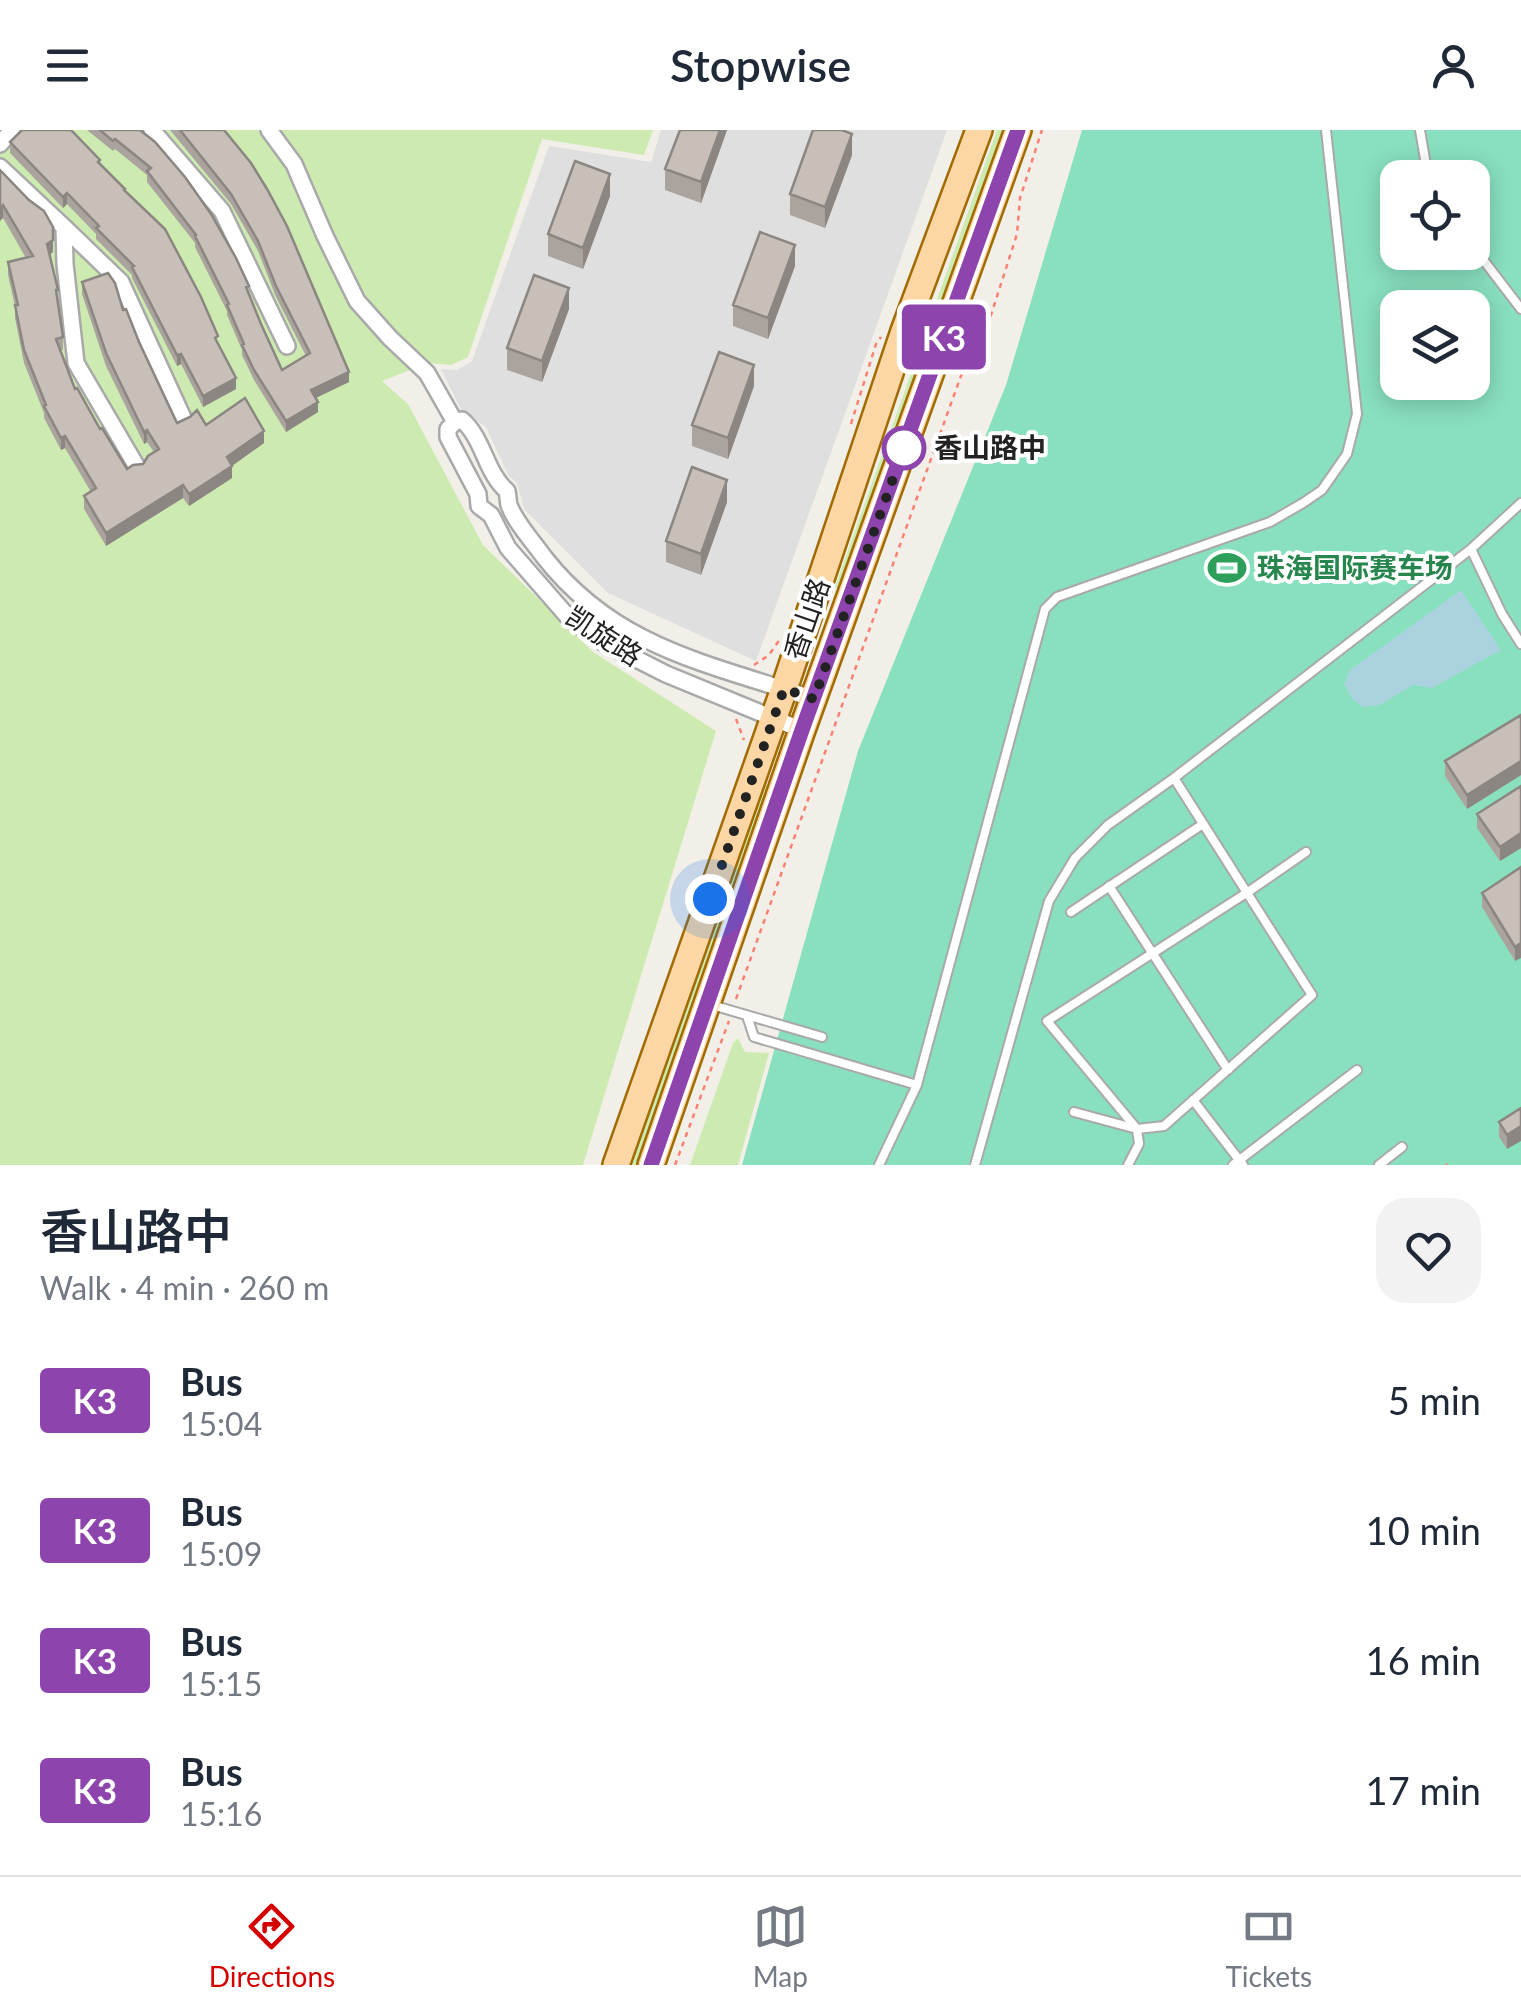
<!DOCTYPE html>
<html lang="en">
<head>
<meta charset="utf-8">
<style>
	body { margin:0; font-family:Lato,"Noto Sans SC",sans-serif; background:#f2f2f3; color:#1f2937; height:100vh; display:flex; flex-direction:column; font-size:38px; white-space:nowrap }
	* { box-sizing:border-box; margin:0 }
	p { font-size:32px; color:#747a83 }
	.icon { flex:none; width:55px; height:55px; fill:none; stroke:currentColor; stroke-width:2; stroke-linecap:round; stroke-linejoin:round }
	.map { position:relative; height:1035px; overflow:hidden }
	.panel { display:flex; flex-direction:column; background:#fff; flex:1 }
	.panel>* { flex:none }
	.badge { padding:0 20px; border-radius:8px; font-size:35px; line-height:65px }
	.controls { position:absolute; left:1380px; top:30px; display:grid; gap:20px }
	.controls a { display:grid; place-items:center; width:110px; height:110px; border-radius:20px; background:#fff; box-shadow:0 5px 25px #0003; font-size:50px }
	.you { position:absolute; width:50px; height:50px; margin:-25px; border:8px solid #fff; border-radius:50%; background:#1a73e8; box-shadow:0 0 0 15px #1a73e833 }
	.map>.badge { position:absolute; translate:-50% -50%; box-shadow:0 0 0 5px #fff }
	.round { display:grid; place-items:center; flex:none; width:105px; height:105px; border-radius:30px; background:#f2f2f3 }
	.head { display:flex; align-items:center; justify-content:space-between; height:170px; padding:0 40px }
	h1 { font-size:48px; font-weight:600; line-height:75px }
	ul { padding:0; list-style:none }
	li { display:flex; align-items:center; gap:30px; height:130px; padding:0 40px }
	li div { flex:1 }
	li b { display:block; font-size:38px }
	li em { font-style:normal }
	li .badge { min-width:110px; font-weight:700; text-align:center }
	header { display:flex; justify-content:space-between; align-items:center; height:130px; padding:0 40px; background:#fff; font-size:45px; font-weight:600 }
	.tab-bar { display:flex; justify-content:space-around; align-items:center; height:140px; border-top:2px solid #e0e1e3; background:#fff; font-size:28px; color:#747a83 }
	.tab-bar a { display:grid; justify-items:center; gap:5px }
	.tab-bar .active { color:#d40000 }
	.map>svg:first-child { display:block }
	.residential { fill:#e0dfdf }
	.grass { fill:#cdebb0 }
	.pitch { fill:#88e0be; fill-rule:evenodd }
	.water { fill:#aad3df }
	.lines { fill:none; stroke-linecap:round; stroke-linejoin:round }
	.lane-casing { stroke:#a9a9a9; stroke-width:12 }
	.street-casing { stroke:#a9a9a9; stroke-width:20 }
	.primary-casing { stroke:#a06b00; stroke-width:30 }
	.path { stroke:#fa8072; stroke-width:2.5; stroke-dasharray:5 5; stroke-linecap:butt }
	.lane { stroke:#fff; stroke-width:8 }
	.street { stroke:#fff; stroke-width:15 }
	.primary { stroke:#fcd6a4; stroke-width:25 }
	.wall { fill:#aba49e }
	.shaded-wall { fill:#8b8681 }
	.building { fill:#c7bfb8; stroke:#8b8681; stroke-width:2.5 }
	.line-casing { stroke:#fff; stroke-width:22 }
	.line { stroke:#8e44ad; stroke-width:15 }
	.walk { stroke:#222; stroke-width:10; stroke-dasharray:0 18 }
	.stop-dot { fill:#fff; stroke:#8e44ad; stroke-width:5 }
	.labels { text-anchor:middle; stroke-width:8; stroke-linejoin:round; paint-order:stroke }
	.stop-label { font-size:28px; font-weight:bold; fill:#222; stroke:#fff; text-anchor:start }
	.leisure-label { font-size:28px; font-weight:bold; fill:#27864d; stroke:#fff; text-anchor:start }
	.street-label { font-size:28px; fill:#222; stroke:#fff }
</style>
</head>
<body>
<header><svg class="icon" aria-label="menu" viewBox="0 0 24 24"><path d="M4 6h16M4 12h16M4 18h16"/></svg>Stopwise<svg class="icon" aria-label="person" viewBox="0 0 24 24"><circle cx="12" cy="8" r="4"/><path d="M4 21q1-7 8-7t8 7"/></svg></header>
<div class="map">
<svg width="1521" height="1035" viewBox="0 0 1521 1035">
	<rect width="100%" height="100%" fill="#f2efe9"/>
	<path class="residential" d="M661 0H947L756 531 608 463 524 379 517 353 508 345 486 297 461 280 441 239 457 240 472 231 549 16 651 32Z"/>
	<path class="grass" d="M0 0H653L644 25 542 9 468 227 451 235 429 233 382 251 408 274 483 415 593 522 716 601 583 1035H0Z
		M997 0H1005L934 198 928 195Z
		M919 221 925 223 843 458 839 459 835 457Z
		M763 654 768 655 724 784 722 802 638 1035H631Z
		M738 908 745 922 769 923 738 1035H690L733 913Z"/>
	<path class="pitch" d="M1082 0H1521V1035H742L858 621 1006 255ZM1398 48H1472V122H1398ZM1398 178H1472V252H1398Z"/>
	<path class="water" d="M1461 460 1501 520 1432 558 1413 555 1380 575 1363 577 1353 570 1344 554 1350 540Z"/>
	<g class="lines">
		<g class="lane-casing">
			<path id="lane" d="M1420 0 1427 41 1431 48
				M1472 115 1521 179
				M1471 419 1502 484 1521 514
				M1109 756 1228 940
				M1071 782 1203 694
				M712 875 822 907
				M747 886 754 907 917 955
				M1193 970 1243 1035
				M1074 982 1137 999 1164 996 1312 865 1174 648
				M879 1035 917 955 1045 479 1057 467 1270 392 1303 373 1322 360 1347 324 1357 284 1326 0
				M975 1035 1049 771 1075 728 1108 695 1174 648 1471 419 1521 373
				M1128 1035 1139 1014 1137 999 1047 891 1248 762 1306 722
				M1233 1035 1357 940
				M1379 1035 1402 1017"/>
		</g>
		<g class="street-casing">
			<path id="street" d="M152 0 222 81 287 216
				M269 0 294 34 325 106 357 171 390 208 427 243 455 292 462 290C484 309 485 342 507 361 508 365 508 371 509 375 515 392 534 413 544 427 616 519 711 534 814 569
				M0 14 12 0
				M0 37 64 97 65 134 76 233 137 337
				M64 97 121 152 184 290
				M455 292 448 299V307L478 364 479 376 491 385 508 418 569 488 603 512 666 544 802 600"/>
		</g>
		<g class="primary-casing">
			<path id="primary" d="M616 1035 784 559 904 201 979 0
				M651 1035 802 600 1018 0"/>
		</g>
		<path class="path" d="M851 294 876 214 881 207
			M754 535 769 525 780 509
			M736 589 744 610
			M736 869 966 232 982 213 1017 104 1020 68 1042 0
			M1446 1034 1447 1035
			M675 1035 729 891"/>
		<use href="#lane" class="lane"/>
		<use href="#street" class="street"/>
		<use href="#primary" class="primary"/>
	</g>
	<path class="wall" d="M87 0H140L249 165 282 240 306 226 276 167 258 121 231 74 170 0H224L349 252 316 268 318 282 286 302 254 250 242 225V220L227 185V181L195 117V113L147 52V45L115 19 113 21Z
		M680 0H727L701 73 665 60V39Z
		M10 12 100 33 125 62 218 213 236 259 203 277 181 234 177 236 132 148V145L96 109V104L67 74 63 78 10 23Z
		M852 25 825 98 790 85V64Z
		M0 40 53 122 50 125 63 207V220H60L75 259 100 299 127 339 143 334 154 322 147 312 144 314 106 236 82 164V152L123 180 177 293 206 295 264 313 232 335V348L189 376 183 368 106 416 84 379V366L91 362 65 318 61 320 44 288V283L24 233 15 188V176L8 145V132L26 128 3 88Z
		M610 66 583 139 548 126V104Z
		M795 136 768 209 733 196V175Z
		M569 179 542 252 507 240V218Z
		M754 256 728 329 692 316V295Z
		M727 372 701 445 666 432V411Z
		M1521 585V645L1467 679 1445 646V631Z
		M1521 656V718L1500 731 1477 698V684Z
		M1521 737 1515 831 1482 777V763Z
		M1521 978 1507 1019 1499 1007V992Z"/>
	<path class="shaded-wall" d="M720 0H727L701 73V52Z
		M852 4V25L825 98V77Z
		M610 44V66L583 139V118Z
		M67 63V74L63 78V67Z
		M3 75V88L0 91V78Z
		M53 110V122L47 126V114Z
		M795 115V136L768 209V188Z
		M569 158V179L542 252V231Z
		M181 224V234L177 236V225Z
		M754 235V256L728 329V308Z
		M349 242V252L311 270V260Z
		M236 248V259L203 277V266Z
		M318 272V282L286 302V291Z
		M147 300V312L144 314V302Z
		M264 301V313L232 336V348L189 376V364L227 327Z
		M65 306V318L61 320V308Z
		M727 350V372L701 445V424Z
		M183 355V368L106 416V403Z
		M1521 631V645L1467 679V665Z
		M1521 703V718L1500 731V717Z
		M1521 813V828L1515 831V817Z
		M1521 996V1011L1507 1019V1005Z"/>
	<path class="building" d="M22 0H71L100 30 98 32 125 59 124 60 165 99 201 167 218 206 215 208 236 248 203 266 181 224 177 225 132 137 134 136 96 98 99 96 67 63 63 67 10 12Z
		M100 0H140L155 12 185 47 211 84 236 128 249 156 246 157 261 194 282 240 310 223 276 156 258 111 231 64 180 0H224L251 33 267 59 287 96 349 242 311 260 318 272 286 291 254 240 242 215 244 214 227 175 229 174 195 106 196 105 147 41 151 38 115 9 113 11Z
		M680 0H720L701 52 665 39Z
		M813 0H842L852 4 825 77 790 64Z
		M575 31 610 44 583 118 548 104Z
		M0 40 29 70 44 81 53 97V110L47 114 58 160H56L63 207 56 209 75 259 77 258 100 299 102 298 127 339 133 335 143 334 148 326 159 319 147 300 144 302 106 223 82 152 108 143 115 153 123 180 126 179 139 212 177 293 190 287 197 280 206 295 245 268 264 301 227 327 232 336 189 364 183 355 106 403 84 366 96 358 65 306 61 308 44 276 46 275 24 220 15 175H18L8 132 33 126 3 75 0 78Z
		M760 102 795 115 768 188 733 175Z
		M534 145 569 158 542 231 507 218Z
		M719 222 754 235 728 308 692 295Z
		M692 337 727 350 701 424 666 411Z
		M1521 585V631L1467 665 1445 631Z
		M1521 656V703L1500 717 1477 684Z
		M1521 737V813L1515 817 1482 763Z
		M1521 978V996L1507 1005 1499 992Z"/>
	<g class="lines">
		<g class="line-casing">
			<path id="line" d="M651 1035 802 600 1018 0"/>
		</g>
		<use href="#line" class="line"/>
		<path class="walk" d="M710 769 784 559 814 569 904 318"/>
	</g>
	<defs>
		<g id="stadium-bare" transform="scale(3)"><path d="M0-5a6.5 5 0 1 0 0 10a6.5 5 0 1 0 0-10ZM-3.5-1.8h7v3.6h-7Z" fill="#2e9e5b" stroke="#fff" stroke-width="2.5" paint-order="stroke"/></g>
	</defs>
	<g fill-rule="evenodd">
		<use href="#stadium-bare" x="1227" y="438"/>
	</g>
	<circle class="stop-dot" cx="904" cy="318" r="20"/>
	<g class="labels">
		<g class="stop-label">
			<text x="934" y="328">香山路中</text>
		</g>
		<g class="leisure-label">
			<text x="1257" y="448">珠海国际赛车场</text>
		</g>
		<g class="street-label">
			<text transform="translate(807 489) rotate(-71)" y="10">香山路</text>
			<text transform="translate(604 506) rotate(33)" y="10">凯旋路</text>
		</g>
	</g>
</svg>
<div class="controls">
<a><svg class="icon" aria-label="locate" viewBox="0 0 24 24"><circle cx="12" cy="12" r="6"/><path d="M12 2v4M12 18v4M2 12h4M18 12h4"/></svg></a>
<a><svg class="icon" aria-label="layers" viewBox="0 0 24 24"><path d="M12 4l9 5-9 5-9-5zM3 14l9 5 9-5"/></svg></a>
</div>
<div class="you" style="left:710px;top:769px"></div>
<b class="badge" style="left:944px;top:207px;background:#8e44ad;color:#fff">K3</b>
</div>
<section class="panel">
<div class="head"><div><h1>香山路中</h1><p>Walk · 4 min · 260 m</p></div><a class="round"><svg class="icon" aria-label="heart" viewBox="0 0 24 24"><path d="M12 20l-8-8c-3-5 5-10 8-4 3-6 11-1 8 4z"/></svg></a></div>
<ul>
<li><span class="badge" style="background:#8e44ad;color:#fff">K3</span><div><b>Bus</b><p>15:04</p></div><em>5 min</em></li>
<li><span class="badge" style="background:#8e44ad;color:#fff">K3</span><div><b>Bus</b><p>15:09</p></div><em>10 min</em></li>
<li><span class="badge" style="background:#8e44ad;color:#fff">K3</span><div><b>Bus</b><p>15:15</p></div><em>16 min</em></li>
<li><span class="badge" style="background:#8e44ad;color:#fff">K3</span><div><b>Bus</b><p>15:16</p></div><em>17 min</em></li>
</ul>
</section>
<nav class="tab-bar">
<a class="active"><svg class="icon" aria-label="directions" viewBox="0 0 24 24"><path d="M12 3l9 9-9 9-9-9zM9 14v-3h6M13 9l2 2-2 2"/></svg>Directions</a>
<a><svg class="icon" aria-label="map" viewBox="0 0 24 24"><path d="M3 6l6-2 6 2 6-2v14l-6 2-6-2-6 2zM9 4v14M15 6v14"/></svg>Map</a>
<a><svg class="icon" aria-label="tickets" viewBox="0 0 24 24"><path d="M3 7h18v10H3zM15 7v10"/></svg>Tickets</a>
</nav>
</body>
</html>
